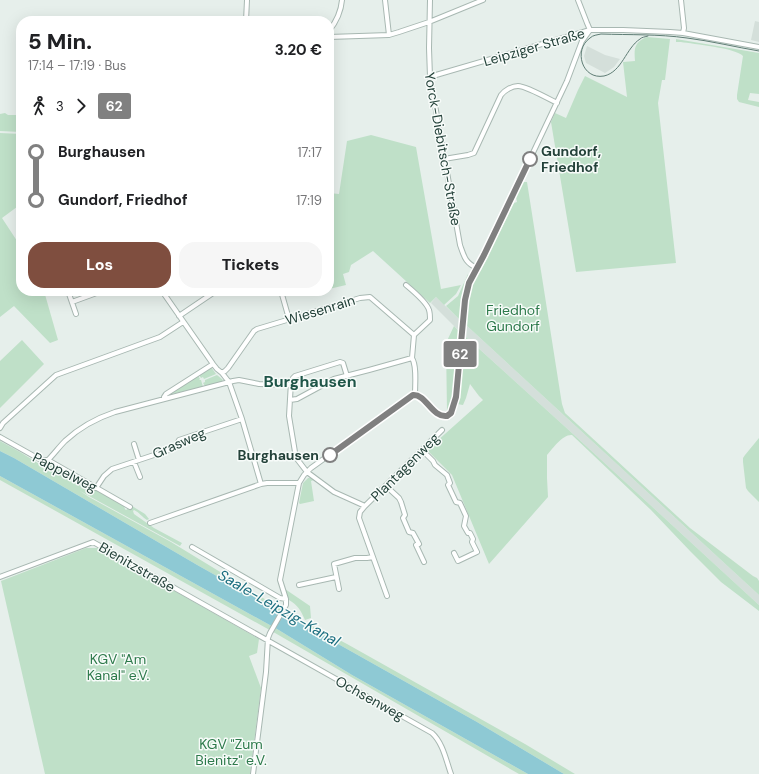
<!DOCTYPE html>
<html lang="de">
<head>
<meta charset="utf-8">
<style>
	body { margin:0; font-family:"DM Sans",sans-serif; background:#f6f6f6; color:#202124; height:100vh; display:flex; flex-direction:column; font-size:15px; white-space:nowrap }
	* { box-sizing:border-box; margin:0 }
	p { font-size:13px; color:#757577 }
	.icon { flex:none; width:22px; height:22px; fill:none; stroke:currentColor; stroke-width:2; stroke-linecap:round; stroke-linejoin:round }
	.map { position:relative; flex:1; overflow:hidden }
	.details { position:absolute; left:16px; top:16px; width:318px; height:280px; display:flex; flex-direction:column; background:#fff; border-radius:16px; box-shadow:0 4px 16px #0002 }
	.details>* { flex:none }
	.badge { padding:0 8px; border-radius:3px; font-size:14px; line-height:26px }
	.map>.badge { position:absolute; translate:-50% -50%; box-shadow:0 0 0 2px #fff }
	.legs { display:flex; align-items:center; gap:6px; height:44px; padding:0 12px; font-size:13px }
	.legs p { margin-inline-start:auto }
	.headline { display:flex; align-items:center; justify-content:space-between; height:68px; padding:0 12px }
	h1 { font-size:22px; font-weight:800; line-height:30px }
	.cta { display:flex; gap:8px; margin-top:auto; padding:8px 12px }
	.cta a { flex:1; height:46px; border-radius:16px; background:#7f4e3f; color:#fff; font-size:16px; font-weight:800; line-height:46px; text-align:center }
	.cta a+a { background:#f6f6f6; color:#202124 }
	ul { padding:0 12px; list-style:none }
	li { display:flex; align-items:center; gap:14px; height:48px; font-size:15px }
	li i { display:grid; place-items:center; width:6px; height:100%; margin:0 5px; background:currentColor }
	li i::after { content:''; width:10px; height:10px; margin:-5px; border:3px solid; border-radius:50%; background:#fff }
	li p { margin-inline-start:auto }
	li:first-child i { background:linear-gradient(#0000 50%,currentColor 0) }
	li:last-child i { background:linear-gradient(currentColor 50%,#0000 0) }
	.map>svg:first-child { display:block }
	.built { fill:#d4dfda }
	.green { fill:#bfe0c8 }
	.water { fill:#8ec9d4 }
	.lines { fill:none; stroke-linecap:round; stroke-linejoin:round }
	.minor-casing { stroke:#a8b8b2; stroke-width:6 }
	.minor { stroke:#fff; stroke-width:4 }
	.tram { stroke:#5f7d75; stroke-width:1 }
	.line-1-casing { stroke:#fff; stroke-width:9 }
	.line-1 { stroke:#808080; stroke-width:6 }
	.stop-1-dot { fill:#fff; stroke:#808080; stroke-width:2 }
	.labels { text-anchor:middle; stroke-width:3; stroke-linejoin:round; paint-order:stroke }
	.street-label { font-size:14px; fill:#24423a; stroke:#f7fbf9 }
	.stop-label { font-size:14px; font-weight:bold; fill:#24423a; stroke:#f7fbf9; text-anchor:start }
	.park-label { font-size:14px; fill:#2d7a4b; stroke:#f7fbf9 }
	.water-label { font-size:15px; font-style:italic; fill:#1c6f80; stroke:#f7fbf9 }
	.quarter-label { font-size:16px; font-weight:bold; fill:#1f5548; stroke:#f7fbf9 }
</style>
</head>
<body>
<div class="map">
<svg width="759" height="774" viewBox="0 0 759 774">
	<rect width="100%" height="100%" fill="#e6efeb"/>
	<path class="built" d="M755 21 759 22V42L751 40Z
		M587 46 605 55 620 59 614 67 605 73 586 63 584 56Z
		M436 297 460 320V322L465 326V324L759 595V605L572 433 454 326 431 303Z"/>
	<path class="green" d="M647 37 670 39 665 80H662L658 103 676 263 576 272 551 122 555 113 566 118 578 90 585 76 627 97 623 62 635 61C634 49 634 42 647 37Z
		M676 39 759 53V94L750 93 748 100 759 102V107L739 102 737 99V95L743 56C736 48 693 44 681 42H676Z
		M5 113 8 115H21V132L0 131V114Z
		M0 133 21 134V204L2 218 21 247V291H44L58 340 50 343 14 306 0 317Z
		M371 135 416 147 441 289 461 285 456 294 444 305 436 297 430 303 373 251 351 265 349 272 343 274 346 285 329 289V193L339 194 347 141Z
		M523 182H527L561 398 562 404 565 413 690 528 753 576 757 578 759 581V595L465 324 469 290 471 283 478 271 481 270 514 203 517 202 516 197Z
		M468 274 469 276 463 295 460 320 446 306 458 296Z
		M454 326 459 331 454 392 449 410 447 412 446 343Z
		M466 337 572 433 759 605V611L721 582 690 551 651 510 572 435C563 434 553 448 547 455V478L548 497 489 564 452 475 427 450 483 400 479 396 470 384 466 398 463 405 457 404 460 395 465 338Z
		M22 340 44 364 0 408V361Z
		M211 367 216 374 204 379 203 377 201 378 199 375Z
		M198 375 200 379 199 380H201L203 387 172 394V393Z
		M217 375 223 380 220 383 205 386 203 383 205 382V380Z
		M759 438V502L748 491 746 488 743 462V458L745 455Z
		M0 441 20 452 41 465 44 462 51 464 124 506 125 509 126 510 129 508 131 509 132 506 145 514 149 519 147 520C142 517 139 512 134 510L133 511 134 514 154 528 182 543 180 546 80 491 89 497 171 542 286 612 347 644 525 744 575 774H564L477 722 199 566 14 458 0 451Z
		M0 476 277 629 352 675 528 774H519L275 633 0 480Z
		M308 478H312L314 480 311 481 314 501 300 504 299 503 303 483Z
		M86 548H99L259 639 257 653 249 656 261 688 250 774H45L1 581Z
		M285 589 310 606 311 618 305 620C301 611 298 605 289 600Z"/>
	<path class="water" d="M0 451 14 458 199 566 477 722 564 774H528L352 675 277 629 0 476Z"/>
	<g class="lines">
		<g class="minor-casing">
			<path id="minor" d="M385 0 389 35
				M430 0 429 48 430 77 460 245C464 256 465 263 477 268
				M578 0 587 23 590 30
				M681 0 684 28 683 33
				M246 21 247 0
				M329 31C336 22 341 12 342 0
				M329 37 389 35 399 32 429 22 483 0
				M430 77 436 75 590 30H623L670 32 683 33 759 47
				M444 159 468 155 474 153 501 95C505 90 512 86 518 86 526 86 549 99 557 103
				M406 285C412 290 427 303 429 310 430 313 430 317 430 320L414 335
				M68 291 76 314
				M162 291 213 364 217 369 222 373 229 382 242 419 261 484
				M281 291 289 319
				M72 302 102 291
				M179 316 216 291
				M222 373 225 371 228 368 254 331 257 329 360 298 370 297 414 335 412 358C417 366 415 384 415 395
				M347 376 343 363 340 362 295 376 293 378 291 382 289 416 295 452 297 459 307 472 334 492 365 506 442 430
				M164 399V397L166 394 213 364
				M290 400 297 399 334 379 369 370 412 358
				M0 428 3 423 56 375 160 337 183 322
				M0 437 41 460H48L130 507
				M134 444 139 460
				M422 450 433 461 435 465 447 475 450 483 448 485 456 502 460 503 466 516 464 526 468 533H470L473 539 472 542 477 552 458 561 454 553
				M48 460C54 454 59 447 65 441 79 428 97 418 115 412L233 381 239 380 259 384 290 385
				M134 462 140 477
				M386 486 399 498 401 502 405 515 403 518 409 532 413 533 419 544 416 545 424 562
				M96 488 104 476 112 469 175 448 179 440 242 419
				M365 506 360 512 359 518 387 596
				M150 523 261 484 267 483H299
				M192 547 280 598 286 599
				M0 577 93 542 432 733C443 743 446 760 451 774
				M299 585 336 577
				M339 589 334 564 355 558H367L373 557
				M253 774 266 672 268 638 270 633 286 605V599L280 580 299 483 304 475 311 468 413 395C426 394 432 418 447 416L451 413 456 397 465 300 469 283 484 255 521 178 567 81 582 41 590 30"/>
		</g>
		<use href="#minor" class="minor"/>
		<path class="tram" d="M648 36C645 37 642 37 640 39 626 48 622 72 604 76 582 80 573 50 590 38 593 35 597 35 601 34 629 35 659 34 687 38 711 41 735 47 759 51"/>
	</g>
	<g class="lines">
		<g class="line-1-casing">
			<path id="line-1" d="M330 455 413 395C426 394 432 418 447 416L451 413 456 397 465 300 469 283 484 255 530 159"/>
		</g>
		<use href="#line-1" class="line-1"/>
	</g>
	<g class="stop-1-dot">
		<circle cx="530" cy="159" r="7"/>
		<circle cx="330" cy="455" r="7"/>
	</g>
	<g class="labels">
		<g class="street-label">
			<text transform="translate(534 47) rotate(-16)" y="5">Leipziger Straße</text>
			<text transform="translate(443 149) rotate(80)" y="5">Yorck-Diebitsch-Straße</text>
			<text transform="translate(320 310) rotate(-17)" y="5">Wiesenrain</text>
			<text transform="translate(179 443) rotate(-24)" y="5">Grasweg</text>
			<text transform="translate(405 467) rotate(-45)" y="5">Plantagenweg</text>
			<text transform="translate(65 472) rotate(27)" y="5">Pappelweg</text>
			<text transform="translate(137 567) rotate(30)" y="5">Bienitzstraße</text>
			<text transform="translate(370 698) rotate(29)" y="5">Ochsenweg</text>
		</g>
		<g class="stop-label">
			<text x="541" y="156">Gundorf,<tspan x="541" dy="16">Friedhof</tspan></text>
			<text x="319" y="460" text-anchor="end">Burghausen</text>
		</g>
		<g class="park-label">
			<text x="513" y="315">Friedhof<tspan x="513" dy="16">Gundorf</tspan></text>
			<text x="118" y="664">KGV "Am<tspan x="118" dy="16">Kanal" e.V.</tspan></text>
			<text x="231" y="749">KGV "Zum<tspan x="231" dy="16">Bienitz" e.V.</tspan></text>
		</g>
		<g class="water-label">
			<text transform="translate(279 608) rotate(30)" y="5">Saale-Leipzig-Kanal</text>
		</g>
		<g class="quarter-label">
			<text x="310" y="387">Burghausen</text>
		</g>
	</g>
</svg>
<b class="badge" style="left:460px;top:354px;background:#808080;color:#fff">62</b>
<section class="details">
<div class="headline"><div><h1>5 Min.</h1><p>17:14 – 17:19 · Bus</p></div><b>3.20 €</b></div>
<div class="legs"><svg class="icon" aria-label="walk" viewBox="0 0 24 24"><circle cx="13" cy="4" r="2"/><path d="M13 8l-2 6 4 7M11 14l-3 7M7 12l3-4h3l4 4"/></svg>3<svg class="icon" aria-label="forward" viewBox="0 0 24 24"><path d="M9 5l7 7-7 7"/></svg><b class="badge" style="background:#808080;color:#fff">62</b></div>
<ul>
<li><i style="color:#808080"></i><b>Burghausen</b><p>17:17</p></li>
<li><i style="color:#808080"></i><b>Gundorf, Friedhof</b><p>17:19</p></li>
</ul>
<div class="cta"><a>Los</a><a>Tickets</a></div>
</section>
</div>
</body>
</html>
